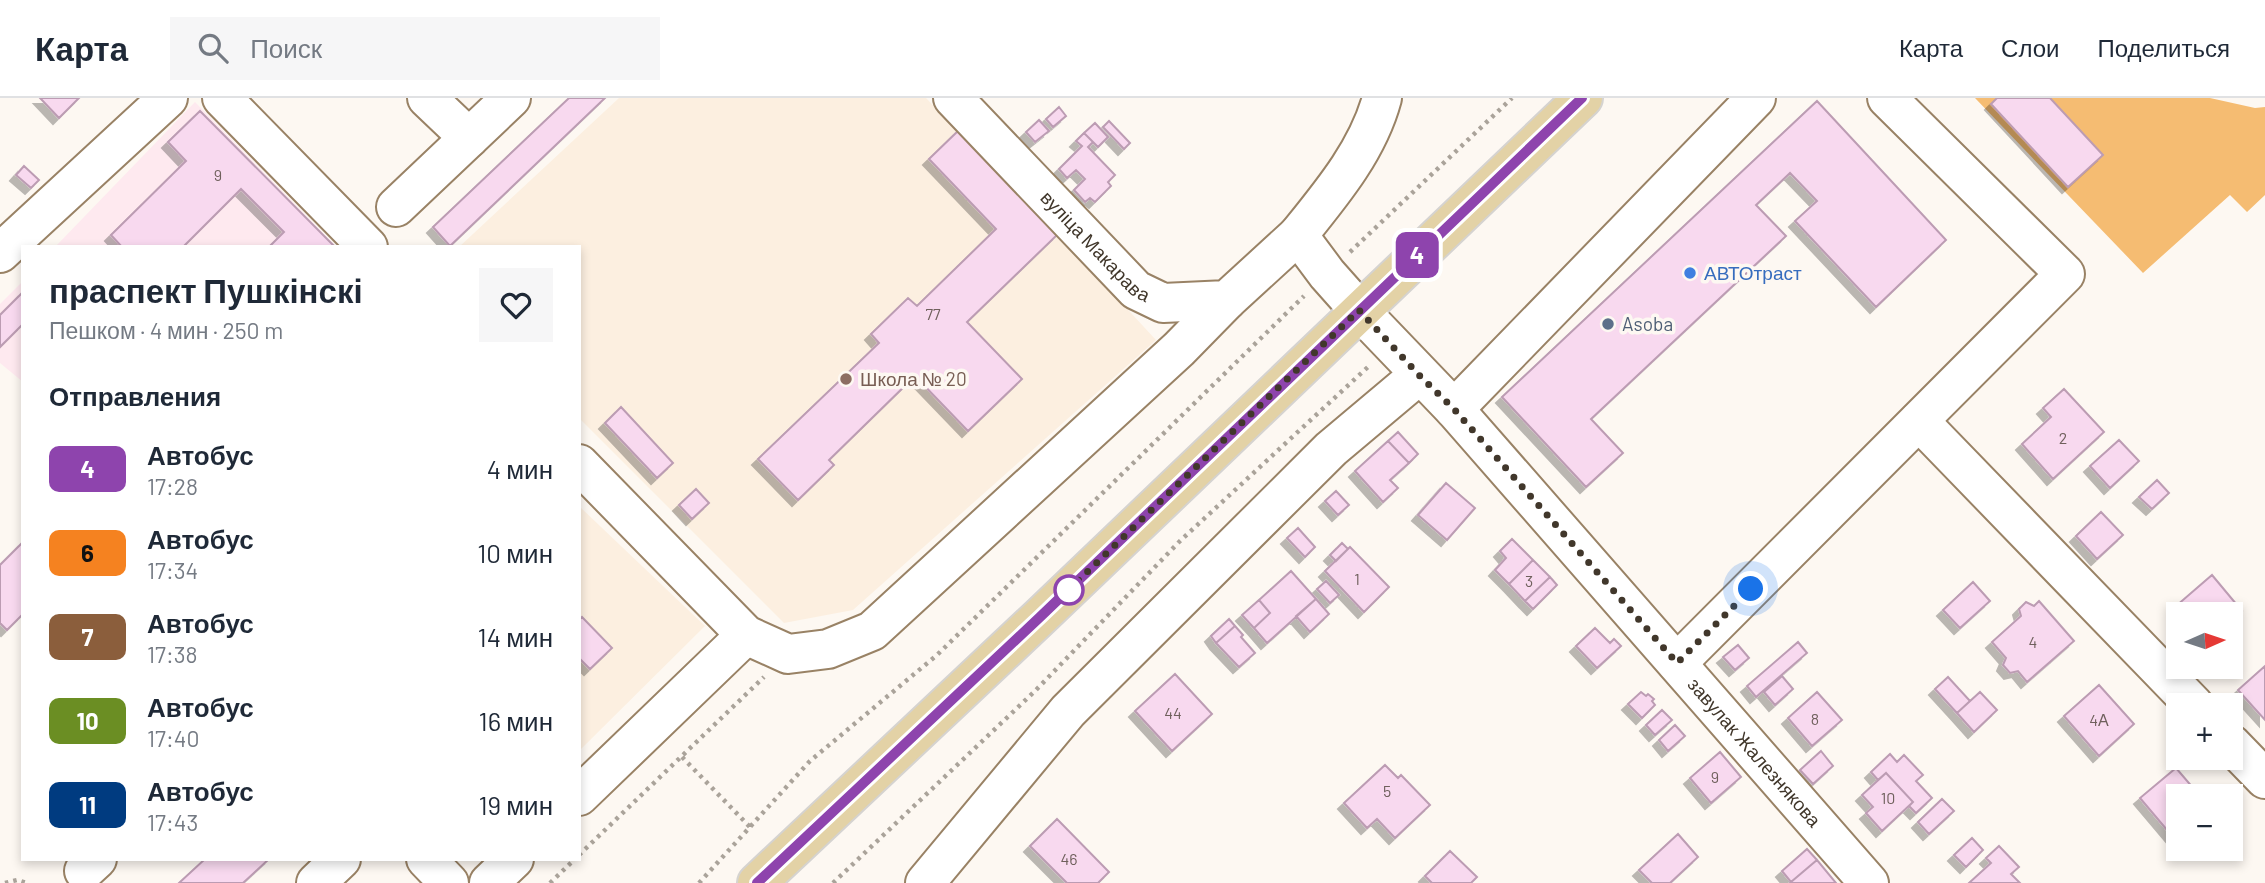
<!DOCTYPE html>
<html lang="ru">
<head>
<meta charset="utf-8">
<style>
	body { margin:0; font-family:Barlow,sans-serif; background:#f6f6f7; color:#1f2937; height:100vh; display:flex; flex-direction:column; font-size:26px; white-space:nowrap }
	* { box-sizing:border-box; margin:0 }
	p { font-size:23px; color:#747a83 }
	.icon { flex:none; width:38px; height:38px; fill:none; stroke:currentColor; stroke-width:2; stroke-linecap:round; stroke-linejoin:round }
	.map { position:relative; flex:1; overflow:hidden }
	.panel { position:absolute; left:21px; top:147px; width:560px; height:616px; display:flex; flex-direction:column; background:#fff; border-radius:0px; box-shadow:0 4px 10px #0003 }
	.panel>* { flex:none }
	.badge { padding:0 14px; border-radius:10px; font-size:24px; line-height:46px }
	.needle { width:46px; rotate:87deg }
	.tools { position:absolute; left:2166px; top:504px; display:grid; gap:14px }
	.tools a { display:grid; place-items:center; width:77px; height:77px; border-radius:0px; background:#fff; box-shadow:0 4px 10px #0003; font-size:35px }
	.you { position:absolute; width:35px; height:35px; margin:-18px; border:5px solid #fff; border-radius:50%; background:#1a73e8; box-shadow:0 0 0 10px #1a73e833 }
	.map>.badge { position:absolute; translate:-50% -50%; box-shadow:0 0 0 4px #fff }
	h2 { padding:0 28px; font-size:26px; line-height:63px }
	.round { display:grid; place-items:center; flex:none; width:74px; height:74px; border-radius:0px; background:#f6f6f7 }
	.headline { display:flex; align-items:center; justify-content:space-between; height:119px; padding:0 28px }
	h1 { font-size:33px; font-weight:600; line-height:52px }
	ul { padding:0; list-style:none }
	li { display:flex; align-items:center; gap:21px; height:84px; padding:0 28px }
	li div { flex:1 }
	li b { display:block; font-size:26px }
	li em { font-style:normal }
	li .badge { min-width:77px; font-weight:700; text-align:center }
	header { display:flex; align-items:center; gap:42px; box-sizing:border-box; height:98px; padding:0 35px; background:#fff; border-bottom:2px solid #e0e1e3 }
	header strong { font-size:33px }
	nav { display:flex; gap:38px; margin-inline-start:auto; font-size:24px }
	.search { width:490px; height:63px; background:#f6f6f7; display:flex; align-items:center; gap:18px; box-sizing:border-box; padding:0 24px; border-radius:0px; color:#747a83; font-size:26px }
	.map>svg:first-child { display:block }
	.built { fill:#fcefe0 }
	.industrial { fill:#fee9ef }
	.green { fill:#f5bc72 }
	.building { fill:#f8d9ef; stroke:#bc9cb3; stroke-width:2; filter:url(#shadow) }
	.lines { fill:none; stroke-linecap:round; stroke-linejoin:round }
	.minor-casing { stroke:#998265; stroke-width:42 }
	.major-casing { stroke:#d5d3d0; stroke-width:42 }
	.path { stroke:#aaa39a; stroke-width:4.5; stroke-dasharray:3.5 5; stroke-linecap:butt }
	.minor { stroke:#fff; stroke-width:38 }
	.major { stroke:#e3d2a6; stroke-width:38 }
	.line-casing { stroke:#fff; stroke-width:16 }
	.line { stroke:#8e44ad; stroke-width:10 }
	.walk { stroke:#41372b; stroke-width:7; stroke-dasharray:0 12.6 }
	.shop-dot { fill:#3f7fe0; stroke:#fdf8f2; stroke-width:2.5 }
	.service-dot { fill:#5c6f8a; stroke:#fdf8f2; stroke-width:2.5 }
	.education-dot { fill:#8d6e63; stroke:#fdf8f2; stroke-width:2.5 }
	.stop-dot { fill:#fff; stroke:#8e44ad; stroke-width:3.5 }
	.labels { text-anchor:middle; stroke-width:7; stroke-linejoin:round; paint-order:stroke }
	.number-label { font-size:16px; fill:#6f605c }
	.street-label { font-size:19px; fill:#41372b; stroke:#fdf8f2 }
	.shop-label { font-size:19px; fill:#366cbe; stroke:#fdf8f2; text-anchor:start }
	.service-label { font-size:19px; fill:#4e5e75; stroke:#fdf8f2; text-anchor:start }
	.education-label { font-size:19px; fill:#785e54; stroke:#fdf8f2; text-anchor:start }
</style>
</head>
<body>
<header>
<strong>Карта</strong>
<div class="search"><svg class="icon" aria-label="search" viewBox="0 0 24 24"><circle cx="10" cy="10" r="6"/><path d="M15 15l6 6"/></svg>Поиск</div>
<nav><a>Карта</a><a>Слои</a><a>Поделиться</a></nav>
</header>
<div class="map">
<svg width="2265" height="785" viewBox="0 0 2265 785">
	<defs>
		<filter id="shadow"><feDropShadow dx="-6" dy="6" stdDeviation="0" flood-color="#0004"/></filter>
	</defs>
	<rect width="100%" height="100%" fill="#fdf8f2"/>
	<path class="built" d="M619 0H926L1058 136 1156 242 853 512 784 525 579 320V149H459Z
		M579 408 705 528 579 653Z"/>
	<path class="industrial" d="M195 4 337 149H55Z
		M23 183V284L0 265V206Z"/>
	<path class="green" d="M1975 0H2210L2255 10 2265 9V97L2247 114 2230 97 2143 175Z"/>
	<path class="building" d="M40 0H79L59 20Z
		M569 0H605L450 148 433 129Z
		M1997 0H2050L2103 57 2068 89 1991 6Z
		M1817 3 1946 142 1876 209 1795 123 1817 103 1790 75 1756 107 1786 138 1591 321 1623 355 1586 389 1502 299Z
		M1059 9 1066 18 1053 29 1046 21Z
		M200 13 335 149H269L284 134 241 91 183 149H122L111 137 186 63 168 44Z
		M1039 22 1049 33 1035 44 1026 34Z
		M1109 23 1130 45 1124 51 1103 29Z
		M1095 25 1108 39 1098 49 1084 35Z
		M959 32 1058 136 967 224 1022 281 968 333 915 278 829 362 834 367 798 402 758 361 879 245 871 236 908 200 917 208 996 131 929 61Z
		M1084 35 1093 44 1088 49 1115 77 1108 84 1111 88 1095 104 1090 100 1085 104 1074 92 1085 81 1076 72 1067 80 1059 71 1082 48 1076 43Z
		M24 68 39 82 31 90 16 77Z
		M23 194V226L0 249V217Z
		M2064 291 2104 334 2053 381 2022 346 2051 319 2043 310Z
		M621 309 673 365 657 380 605 325Z
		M1398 334 1418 356 1409 365 1388 343Z
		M2119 342 2139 363 2110 390 2090 368Z
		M1388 343 1409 365 1390 382 1398 390 1383 404 1355 373Z
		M2157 382 2169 395 2152 411 2139 399Z
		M1446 385 1475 410 1447 442 1418 417Z
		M696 391 709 405 692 421 679 407Z
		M1336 393 1349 407 1338 417 1325 403Z
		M2101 414 2123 437 2097 461 2076 438Z
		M1298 430 1315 449 1305 459 1287 440Z
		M1512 441 1533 462 1509 486 1495 472 1506 460 1500 453Z
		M23 444V516L7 532 0 525V467Z
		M1342 445 1348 451 1336 463 1330 457Z
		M1350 449 1389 489 1364 514 1325 473Z
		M1533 462 1550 479 1525 503 1509 486Z
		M1291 473 1316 501 1267 545 1254 530 1270 515 1259 502Z
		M2212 477 2242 513 2231 523V516H2183L2176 508Z
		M1550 479 1557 487 1533 511 1525 503Z
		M1326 483 1339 497 1330 505 1317 491Z
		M1973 484 1990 503 1960 530 1943 512Z
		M1316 501 1329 516 1310 534 1296 518Z
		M1259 502 1270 515 1254 530 1242 517Z
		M2039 503 2074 543 2027 584 2018 573 2010 575 2003 567 2006 560 1992 544 2021 518 2019 511 2026 504 2034 508Z
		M582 519 612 550 590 571 579 560V522Z
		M1229 521 1235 528 1216 545 1211 538Z
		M1235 528 1243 537 1241 539 1255 555 1239 569 1216 545Z
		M1595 530 1610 545 1614 541 1621 548 1597 570 1576 548Z
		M1798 544 1807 555 1756 599 1747 588Z
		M1738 547 1749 560 1735 572 1723 559Z
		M2265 568V622L2238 592Z
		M1175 576 1212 616 1172 653 1135 613Z
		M1782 578 1793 591 1775 607 1764 594Z
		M1948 579 1970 603 1957 615 1935 591Z
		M2099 587 2134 626 2099 658 2064 618Z
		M1641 594 1646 598 1648 596 1654 601 1652 603 1655 607 1642 620 1628 606Z
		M1817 594 1842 622 1812 648 1788 620Z
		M1980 594 1997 612 1974 634 1957 615Z
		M1662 612 1672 622 1655 637 1646 627Z
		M1675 627 1685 638 1668 653 1659 642Z
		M1821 653 1833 668 1813 686 1800 672Z
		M1720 654 1741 679 1711 705 1690 680Z
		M1890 656 1897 664 1904 657 1923 677 1916 683 1932 700 1916 715 1909 708 1913 704 1886 675 1878 682 1871 674Z
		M1385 667 1398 680 1401 677 1430 707 1395 740 1377 721 1367 730 1344 705Z
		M2176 670 2200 698H2179L2178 745 2140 700Z
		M1886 675 1913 704 1882 733 1866 715 1873 709 1862 697Z
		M1942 701 1954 713 1929 736 1918 724Z
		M1057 721 1109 774 1098 785H1067L1030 748Z
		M1678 736 1698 759 1670 785H1652L1639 772Z
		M1972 740 1983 752 1966 769 1954 757Z
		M1999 748 2019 769 2011 776 2020 785H1969L1991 765 1986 760Z
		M1807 751 1817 762 1791 784 1782 773Z
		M1450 753 1477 779 1471 785H1432L1425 778Z
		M205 761H269L243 785H179Z
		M1817 762 1836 785H1790L1791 784Z"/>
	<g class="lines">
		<g class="minor-casing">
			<g id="minor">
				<path d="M222 0 368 149"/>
				<path d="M427 0 469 40"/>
				<path id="s1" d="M953 0 1136 192 1163 205 1227 202 1298 137"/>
				<path id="s2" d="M1382 0C1368 52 1332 95 1298 137L1327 176 1359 212 1454 311 1869 785"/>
				<path d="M396 109 511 0"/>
				<path d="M0 155 168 0"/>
				<path d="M1454 311 1756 0"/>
				<path d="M1919 323 2194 607"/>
				<path d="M579 366 746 537 788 556 828 551 872 533 1179 251 1227 202"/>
				<path d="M1677 565 2065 176 1887 0"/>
				<path d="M2231 646 2265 681"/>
				<path d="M579 698 746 537"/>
				<path d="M426 761 449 785"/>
				<path d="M84 773 97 761"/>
				<path d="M316 785 341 761"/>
				<path d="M489 785 514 761"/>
				<path d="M925 785 1068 613 1331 351 1419 277"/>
			</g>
		</g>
		<g class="major-casing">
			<path id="major" d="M757 785 1040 519 1583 0"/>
		</g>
		<path class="path" d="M1350 154 1512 0
			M682 659 750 729
			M579 757 764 579
			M5 785 17 782 27 785
			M550 785 575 761
			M699 785 810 663 937 557 1304 198
			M833 785 1035 593 1180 443 1369 268"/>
		<use href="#minor" class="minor"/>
		<use href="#major" class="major"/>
	</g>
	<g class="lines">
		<g class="line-casing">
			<path id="line" d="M757 785 1040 519 1582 0"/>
		</g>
		<use href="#line" class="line"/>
		<path class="walk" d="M1069 492 1060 500 1359 212 1419 277 1454 311 1677 565 1751 491"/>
	</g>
	<circle class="shop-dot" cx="1690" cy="175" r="7"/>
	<circle class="service-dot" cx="1608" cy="226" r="7"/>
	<circle class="education-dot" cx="846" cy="281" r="7"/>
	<circle class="stop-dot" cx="1069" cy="492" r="14"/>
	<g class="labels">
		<g class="number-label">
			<text x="218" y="83">9</text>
			<text x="933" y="222">77</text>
			<text x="2063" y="346">2</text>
			<text x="1357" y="487">1</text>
			<text x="1529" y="489">3</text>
			<text x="2033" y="550">4</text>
			<text x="1173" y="621">44</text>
			<text x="1815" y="627">8</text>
			<text x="2099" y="628">4А</text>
			<text x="1715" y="685">9</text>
			<text x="1387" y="699">5</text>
			<text x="1888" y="706">10</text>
			<text x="1069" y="767">46</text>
		</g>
		<g class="street-label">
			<text dy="7" stroke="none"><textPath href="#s1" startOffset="206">вуліца Макарава</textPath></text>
			<text dy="7" stroke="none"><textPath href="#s2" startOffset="852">завулак Жалезнякова</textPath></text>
		</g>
		<g class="shop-label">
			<text x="1704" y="182">АВТОтраст</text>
		</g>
		<g class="service-label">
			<text x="1622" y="233">Asoba</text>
		</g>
		<g class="education-label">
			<text x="860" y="288">Школа № 20</text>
		</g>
	</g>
</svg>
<div class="tools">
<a><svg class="needle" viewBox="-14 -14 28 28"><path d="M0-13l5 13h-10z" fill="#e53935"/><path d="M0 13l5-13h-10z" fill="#747a83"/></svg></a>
<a>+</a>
<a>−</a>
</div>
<div class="you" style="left:1751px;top:491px"></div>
<b class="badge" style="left:1417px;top:157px;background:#8e44ad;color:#fff">4</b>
<section class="panel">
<div class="headline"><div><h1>праспект Пушкінскі</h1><p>Пешком · 4 мин · 250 m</p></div><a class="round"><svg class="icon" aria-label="heart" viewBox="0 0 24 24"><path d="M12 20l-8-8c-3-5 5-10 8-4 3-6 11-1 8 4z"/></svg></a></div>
<h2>Отправления</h2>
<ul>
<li><span class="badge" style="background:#8e44ad;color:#fff">4</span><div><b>Автобус</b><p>17:28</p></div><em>4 мин</em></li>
<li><span class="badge" style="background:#f58220;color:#111">6</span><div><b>Автобус</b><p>17:34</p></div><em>10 мин</em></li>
<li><span class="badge" style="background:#8b5e3c;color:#fff">7</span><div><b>Автобус</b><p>17:38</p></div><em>14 мин</em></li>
<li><span class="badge" style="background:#6b8e23;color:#fff">10</span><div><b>Автобус</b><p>17:40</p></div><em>16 мин</em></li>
<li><span class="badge" style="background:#003b80;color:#fff">11</span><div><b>Автобус</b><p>17:43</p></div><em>19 мин</em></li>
</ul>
</section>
</div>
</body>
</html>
